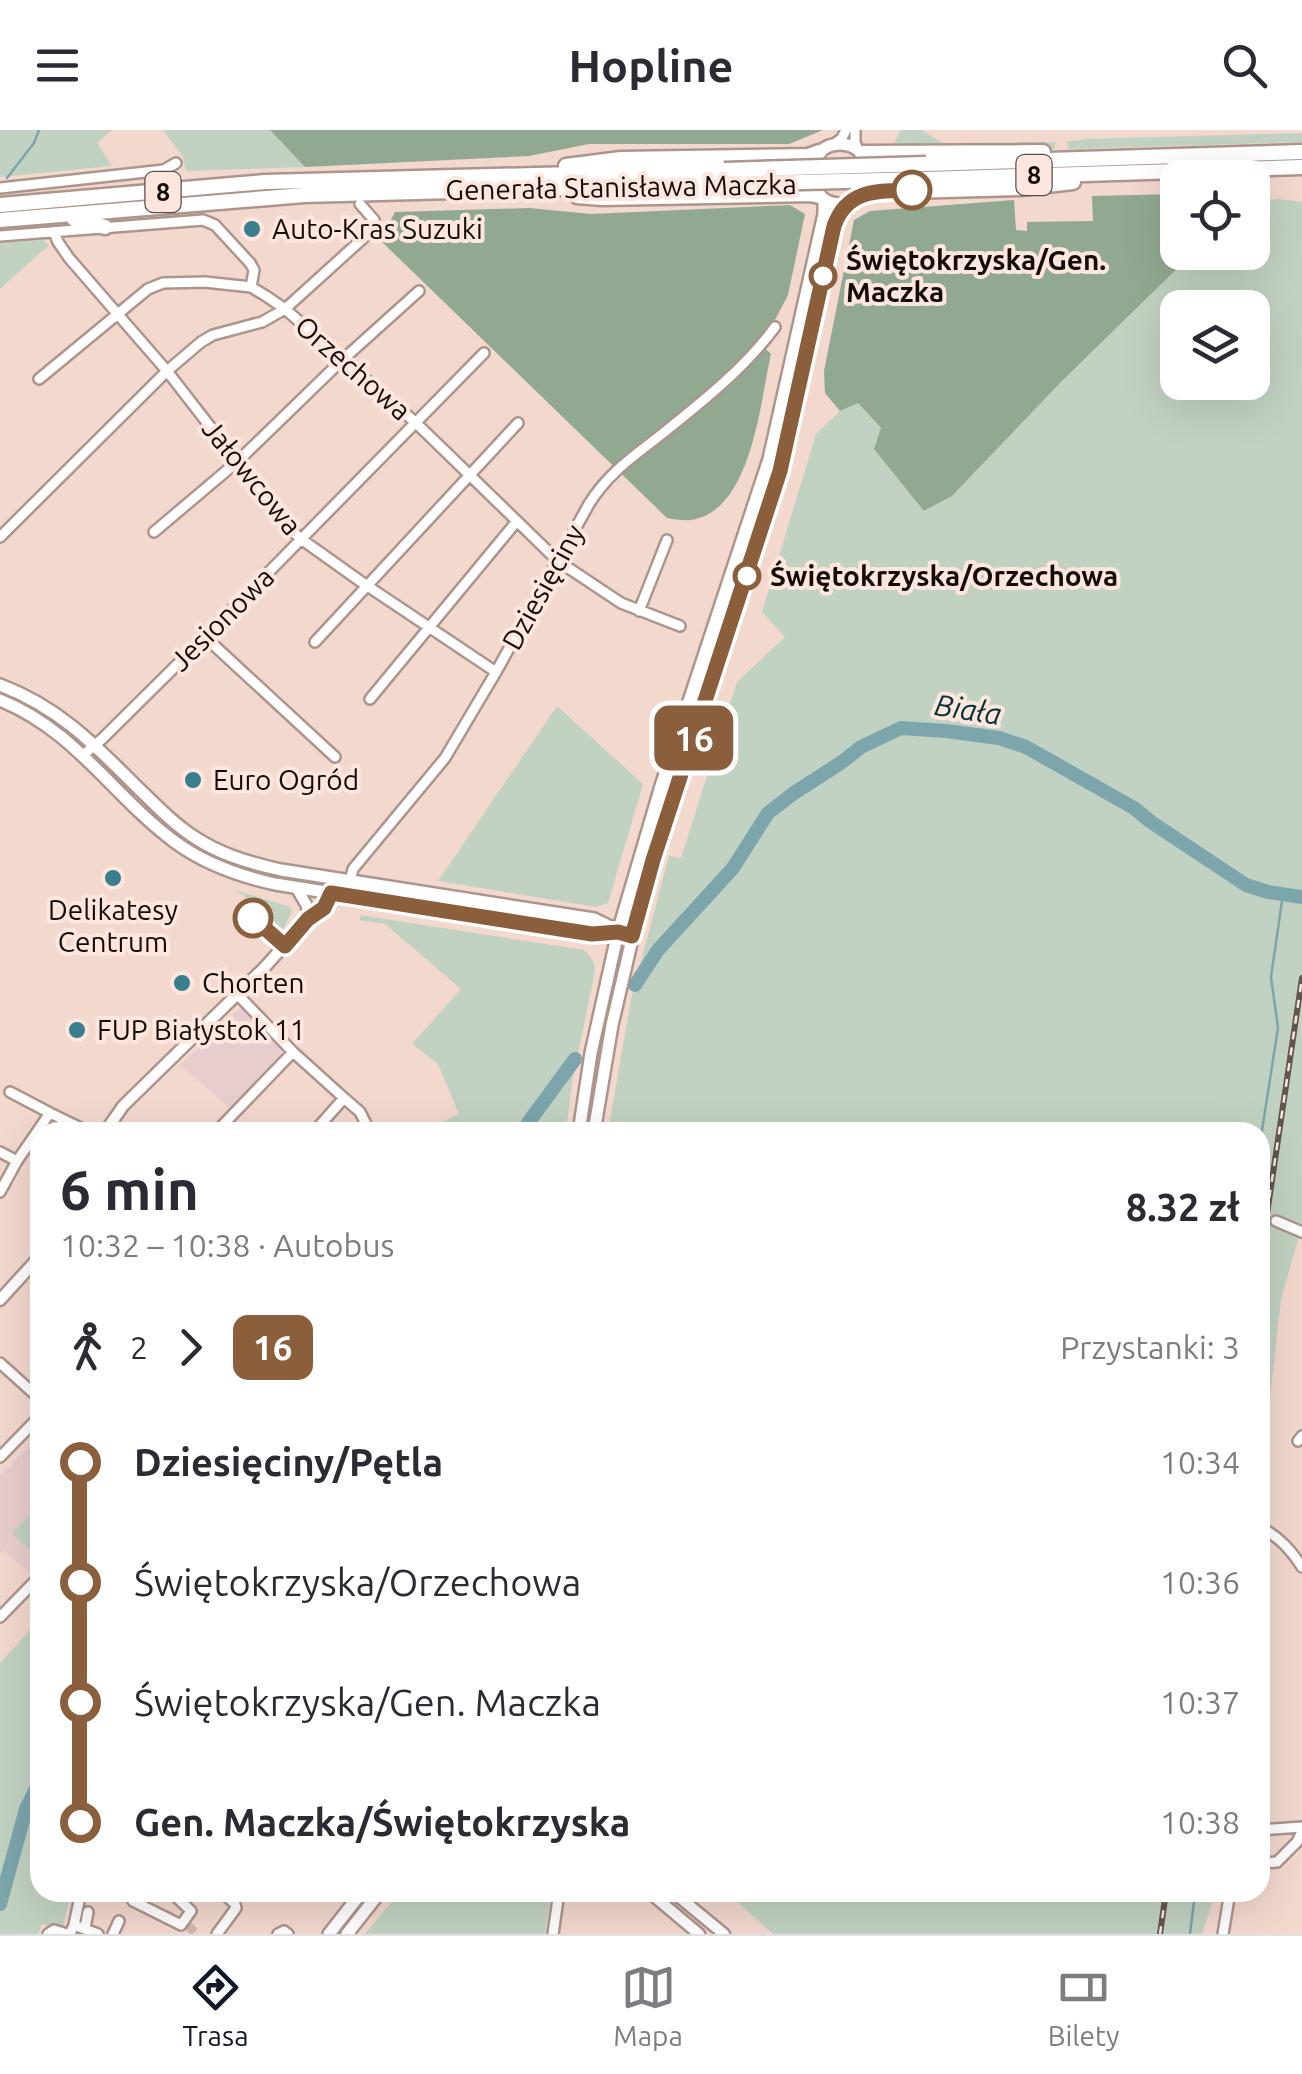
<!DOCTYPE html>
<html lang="pl">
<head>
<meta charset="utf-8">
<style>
	body { margin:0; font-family:Ubuntu,sans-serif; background:#f7f7f7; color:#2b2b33; height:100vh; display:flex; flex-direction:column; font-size:38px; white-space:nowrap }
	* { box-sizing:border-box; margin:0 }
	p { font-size:32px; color:#7c7c81 }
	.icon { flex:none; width:55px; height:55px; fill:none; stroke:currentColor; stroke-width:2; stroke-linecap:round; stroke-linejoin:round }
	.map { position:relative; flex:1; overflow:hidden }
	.details { position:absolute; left:30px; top:992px; width:1240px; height:780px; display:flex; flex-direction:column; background:#fff; border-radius:30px; box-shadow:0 10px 40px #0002 }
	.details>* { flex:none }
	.badge { padding:0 20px; border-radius:15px; font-size:35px; line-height:65px }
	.controls { position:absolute; left:1160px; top:30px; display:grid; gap:20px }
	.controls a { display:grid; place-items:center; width:110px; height:110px; border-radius:20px; background:#fff; box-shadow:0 10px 40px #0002; font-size:50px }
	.map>.badge { position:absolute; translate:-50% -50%; box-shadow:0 0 0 5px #fff }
	.legs { display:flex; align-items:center; gap:15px; height:110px; padding:0 30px; font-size:32px }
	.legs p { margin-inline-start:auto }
	.head { display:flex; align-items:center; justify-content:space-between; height:170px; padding:0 30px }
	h1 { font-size:55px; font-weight:700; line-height:75px }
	ul { padding:0 30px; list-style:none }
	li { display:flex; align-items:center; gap:35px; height:120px; font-size:38px }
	li i { display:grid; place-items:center; width:15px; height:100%; margin:0 12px; background:currentColor }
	li i::after { content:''; width:25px; height:25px; margin:-12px; border:8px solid; border-radius:50%; background:#fff }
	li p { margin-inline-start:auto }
	li:first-child i { background:linear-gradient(#0000 50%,currentColor 0) }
	li:last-child i { background:linear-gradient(currentColor 50%,#0000 0) }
	header { display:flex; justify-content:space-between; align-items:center; height:130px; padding:0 30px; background:#fff; font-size:45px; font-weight:700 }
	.tab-bar { display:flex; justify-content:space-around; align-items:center; height:140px; border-top:2px solid #e1e1e2; background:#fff; font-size:28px; color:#7c7c81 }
	.tab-bar a { display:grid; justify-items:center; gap:5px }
	.tab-bar .selected { color:#111827 }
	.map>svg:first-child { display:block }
	.education { fill:#e8cdce }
	.green { fill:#c2d2c2; fill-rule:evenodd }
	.forest { fill:#91a991 }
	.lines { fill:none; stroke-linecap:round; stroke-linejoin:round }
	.stream { stroke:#7ca5ac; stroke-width:2.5 }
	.river { stroke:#7ca5ac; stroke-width:14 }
	.minor-tunnel { stroke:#d2b9b0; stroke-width:9; stroke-dasharray:9 4.5; stroke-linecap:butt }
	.minor-casing { stroke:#ae958c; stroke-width:14 }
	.tertiary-casing { stroke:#ae958c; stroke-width:15 }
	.secondary-casing { stroke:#ae958c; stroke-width:16 }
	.trunk-casing { stroke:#ae958c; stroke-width:19 }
	.minor { stroke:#fff; stroke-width:9 }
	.tertiary { stroke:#fff; stroke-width:10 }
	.secondary { stroke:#fff; stroke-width:11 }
	.trunk { stroke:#fff; stroke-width:14 }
	.rail-casing { stroke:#63554f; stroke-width:6 }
	.rail { stroke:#fce6de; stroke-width:2.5; stroke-dasharray:8; stroke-linecap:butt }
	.trunk-bridge-casing { stroke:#ae958c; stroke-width:19; stroke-linecap:butt }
	.trunk-bridge { stroke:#fff; stroke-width:14 }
	.line-1-casing { stroke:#fff; stroke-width:22 }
	.line-1 { stroke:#8b5e3c; stroke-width:15 }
	.stop-1-dot { fill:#fff; stroke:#8b5e3c; stroke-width:5 }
	.poi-dot { fill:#397e8c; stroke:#fce6de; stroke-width:4 }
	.labels { text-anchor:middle; stroke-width:8; stroke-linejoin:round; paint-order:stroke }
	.shield { fill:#fce6de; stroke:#5a4d49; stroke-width:2.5 }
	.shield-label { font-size:25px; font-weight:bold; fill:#140c09 }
	.street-label { font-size:28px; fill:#140c09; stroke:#fce6de }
	.poi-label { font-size:28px; fill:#140c09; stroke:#fce6de; text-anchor:start }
	.stop-label { font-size:28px; font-weight:bold; fill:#140c09; stroke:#fce6de; text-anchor:start }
	.water-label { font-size:30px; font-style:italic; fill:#063036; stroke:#fce6de }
</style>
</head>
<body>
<header><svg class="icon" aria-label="menu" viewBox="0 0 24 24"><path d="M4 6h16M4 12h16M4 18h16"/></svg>Hopline<svg class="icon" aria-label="search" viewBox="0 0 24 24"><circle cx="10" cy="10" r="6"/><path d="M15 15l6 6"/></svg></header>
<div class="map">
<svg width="1302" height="1804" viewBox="0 0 1302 1804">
	<rect width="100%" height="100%" fill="#f3d8ce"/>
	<path class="education" d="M242 875 283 919 277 931 230 978 180 935Z
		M40 1304V1436L32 1445 4 1420 0 1424V1345L6 1338H12L13 1332Z"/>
	<path class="green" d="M0 0H112L97 13 112 36 0 47Z
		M163 0H270L305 37 186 41 183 27Z
		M901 0H922L941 12 947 13 1055 12V19L994 15 895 19 892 17Z
		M1300 3 1302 4V12L1068 19 1067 12 1086 9Z
		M1279 69 1302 72V1096L1281 1169 1260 1358V1002H608L631 869 669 726 681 728 737 552 785 507 762 482 816 304 840 281 858 273 881 299 925 381 952 366 1062 251 1193 123 1252 122 1253 71ZM1178 178H1252V252H1178Z
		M43 110 49 115 0 159V113Z
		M557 576 643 654 608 773 596 777 438 751Z
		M210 747 232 759 290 777 292 781 283 800 243 765Z
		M360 785 584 820C592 827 594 832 595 841L572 953 566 1002H449L444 991 459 984 438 934 412 914 461 859 385 794 360 790Z
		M40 1375V1426L38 1428 12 1403Z
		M40 1489V1762L71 1763 62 1800 42 1794 38 1804H0V1533Z
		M399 1763H551L545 1804H365Z
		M1189 1763V1768L1213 1770 1202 1804H773L727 1763Z"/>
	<path class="forest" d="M270 0H823L789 14H589L529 26 305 37Z
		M1177 64 1178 122 1193 123 1062 251 952 366 924 381 874 319 881 298 858 273 840 281 825 263 824 241 854 90 870 81 1014 70 1016 100 1027 101V92L1093 91 1092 66Z
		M790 75 805 84 788 165 776 188 759 213 771 224C760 272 752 381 691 390 684 391 674 389 667 388L380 110 395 82 529 78 591 84Z"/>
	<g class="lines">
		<path class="stream" d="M7 48 34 13 39 0
			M1260 1013 1278 898 1271 847 1283 764
			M1190 1804 1194 1771 1190 1762"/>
		<path class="river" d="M635 855 658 820 733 738 768 683 794 663 842 632 861 617 901 598 946 601 999 608 1026 617 1134 678 1151 692 1246 755 1268 762 1302 767
			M524 1002 528 993 575 929
			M0 1774 26 1679 40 1651"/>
		<path class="minor-tunnel" d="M188 1796 197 1804"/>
		<g class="minor-casing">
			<path id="minor" d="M855 0V12L858 20
				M833 15 842 8 846 0
				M0 58 164 40 176 33
				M54 102 58 112 69 128 167 241 288 397 301 409 360 451 496 542
				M0 106 203 90 215 95 250 133 254 140 251 157
				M39 249 148 159 163 153 205 152 251 157 266 166 285 179 415 292 558 431 621 473 680 496
				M154 402 238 331 339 233 419 161
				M0 407 167 241 201 212 213 205 262 192 285 179 370 102 373 97 374 90 360 74
				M639 481 667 410
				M205 507 335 627
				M315 512 518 293
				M370 569 517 391
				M83 625 102 609 205 507 484 223
				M350 751 353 739 445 628 496 542 589 374C608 343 634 326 662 304 702 272 745 238 775 197
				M237 864 293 922 344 968
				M10 962 50 983
				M216 1002 293 922
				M314 1002 344 968 360 982 370 1002
				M0 1022 17 1031
				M0 1062 17 1031 50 983 89 1002
				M1276 1091 1302 1102
				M0 1233 40 1269
				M1298 1311 1302 1306
				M0 1327 40 1286
				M1262 1398C1280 1408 1291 1420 1302 1437
				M0 1487 40 1446
				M1260 1700 1302 1697
				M1260 1733 1277 1732 1297 1712 1302 1701
				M137 1762 133 1771 181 1795 191 1781 171 1762
				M74 1795 98 1804
				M85 1798 88 1782
				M48 1804 54 1800 67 1804
				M70 1804 74 1795 81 1762
				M113 1804 119 1791
				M217 1804 236 1778 235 1774 222 1762
				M278 1804 284 1801 288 1804
				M553 1804 559 1762
				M1223 1804 1230 1762"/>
		</g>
		<g class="tertiary-casing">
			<path id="tertiary" d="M296 757 307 776 308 789
				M105 1002 123 976 264 838 308 789 324 778 331 763
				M0 1170 40 1126
				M649 1762 699 1804
				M673 1762 724 1804"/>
		</g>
		<g class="secondary-casing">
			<path id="secondary" d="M810 44a30 30 0 1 1 60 0a30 30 0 1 1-60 0Z
				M0 555C58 577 93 613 136 656 155 674 172 693 194 707 221 725 250 733 281 740L594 789 623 803
				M0 570C75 600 113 666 175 712 205 734 239 746 275 754L592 804 618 802
				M579 1002 591 923 618 802 661 656 769 329 824 84V69
				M594 1002 612 895 640 775 780 341 834 96 844 74
				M329 1804 362 1762
				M347 1804 380 1762"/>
		</g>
		<g class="trunk-casing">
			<path id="trunk" d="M862 23 1043 22
				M926 34 1302 22
				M566 36 621 29 808 26 819 22
				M926 49 1302 37
				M862 65 872 62 1020 58 1073 52
				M577 66 602 68 810 64 819 66
				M0 75 265 52 724 40
				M74 89 105 97
				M0 90 304 65 724 54"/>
		</g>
		<use href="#minor" class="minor"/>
		<use href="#tertiary" class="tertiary"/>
		<use href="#secondary" class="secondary"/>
		<use href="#trunk" class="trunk"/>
		<g class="rail-casing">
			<path id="rail" d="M1260 1131 1302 848
				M1160 1804 1166 1762"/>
		</g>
		<use href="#rail" class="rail"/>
		<g class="trunk-bridge-casing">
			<path id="trunk-bridge" d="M724 40 926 34
				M724 54 926 49"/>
		</g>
		<use href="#trunk-bridge" class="trunk-bridge"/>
	</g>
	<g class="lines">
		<g class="line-1-casing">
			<path id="line-1" d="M253 788 285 816 308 789 324 778 331 763 592 804 618 802 632 806 653 730 780 341 834 96C847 59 877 61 912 60"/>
		</g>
		<use href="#line-1" class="line-1"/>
	</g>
	<g class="stop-1-dot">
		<circle cx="912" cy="60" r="18"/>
		<circle cx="823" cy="146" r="12"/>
		<circle cx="747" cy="446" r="12"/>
		<circle cx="253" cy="788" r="18"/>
	</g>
	<g class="poi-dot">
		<circle cx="252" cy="99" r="10"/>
		<circle cx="193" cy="650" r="10"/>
		<circle cx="113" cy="748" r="10"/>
		<circle cx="182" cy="853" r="10"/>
		<circle cx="77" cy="900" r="10"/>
	</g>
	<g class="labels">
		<g class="shield">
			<rect x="1016.5" y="25" width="35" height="40" rx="8"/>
			<rect x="145.5" y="42" width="35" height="40" rx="8"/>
		</g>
		<g class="shield-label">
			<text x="1034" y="54">8</text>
			<text x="163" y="71">8</text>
		</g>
		<g class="street-label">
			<text transform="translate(621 57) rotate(-1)" y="10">Generała Stanisława Maczka</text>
			<text transform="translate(353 238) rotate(41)" y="10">Orzechowa</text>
			<text transform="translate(252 347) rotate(51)" y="10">Jałowcowa</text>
			<text transform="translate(543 457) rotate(-61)" y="10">Dziesięciny</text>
			<text transform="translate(222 489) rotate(-45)" y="10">Jesionowa</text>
		</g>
		<g class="poi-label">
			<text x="272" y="109">Auto-Kras Suzuki</text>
			<text x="213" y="660">Euro Ogród</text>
			<text x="113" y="790" text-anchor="middle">Delikatesy<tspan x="113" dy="32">Centrum</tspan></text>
			<text x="202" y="863">Chorten</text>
			<text x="97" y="910">FUP Białystok 11</text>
		</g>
		<g class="stop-label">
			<text x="846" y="140">Świętokrzyska/Gen.<tspan x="846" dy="32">Maczka</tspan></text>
			<text x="770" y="456">Świętokrzyska/Orzechowa</text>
		</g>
		<g class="water-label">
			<text transform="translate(968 580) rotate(9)" y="10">Biała</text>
		</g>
	</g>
</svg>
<div class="controls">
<a><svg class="icon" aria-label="locate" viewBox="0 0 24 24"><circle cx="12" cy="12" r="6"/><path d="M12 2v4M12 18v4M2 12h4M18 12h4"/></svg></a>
<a><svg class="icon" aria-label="layers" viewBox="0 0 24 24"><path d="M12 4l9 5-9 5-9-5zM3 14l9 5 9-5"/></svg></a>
</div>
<b class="badge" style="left:694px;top:608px;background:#8b5e3c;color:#fff">16</b>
<section class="details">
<div class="head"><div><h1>6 min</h1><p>10:32 – 10:38 · Autobus</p></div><b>8.32 zł</b></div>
<div class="legs"><svg class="icon" aria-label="walk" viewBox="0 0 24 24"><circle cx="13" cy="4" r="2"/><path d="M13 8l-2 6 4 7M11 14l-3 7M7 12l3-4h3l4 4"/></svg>2<svg class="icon" aria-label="forward" viewBox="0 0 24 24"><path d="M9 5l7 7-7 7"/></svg><b class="badge" style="background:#8b5e3c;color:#fff">16</b><p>Przystanki: 3</p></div>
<ul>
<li><i style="color:#8b5e3c"></i><b>Dziesięciny/Pętla</b><p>10:34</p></li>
<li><i style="color:#8b5e3c"></i><span>Świętokrzyska/Orzechowa</span><p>10:36</p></li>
<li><i style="color:#8b5e3c"></i><span>Świętokrzyska/Gen. Maczka</span><p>10:37</p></li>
<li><i style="color:#8b5e3c"></i><b>Gen. Maczka/Świętokrzyska</b><p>10:38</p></li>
</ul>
</section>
</div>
<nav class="tab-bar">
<a class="selected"><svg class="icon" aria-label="directions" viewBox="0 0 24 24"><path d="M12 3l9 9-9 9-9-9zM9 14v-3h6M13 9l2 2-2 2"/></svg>Trasa</a>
<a><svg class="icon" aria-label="map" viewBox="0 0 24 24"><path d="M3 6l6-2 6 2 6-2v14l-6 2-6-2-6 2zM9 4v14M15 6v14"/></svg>Mapa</a>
<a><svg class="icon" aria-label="tickets" viewBox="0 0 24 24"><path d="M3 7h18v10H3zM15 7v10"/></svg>Bilety</a>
</nav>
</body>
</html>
